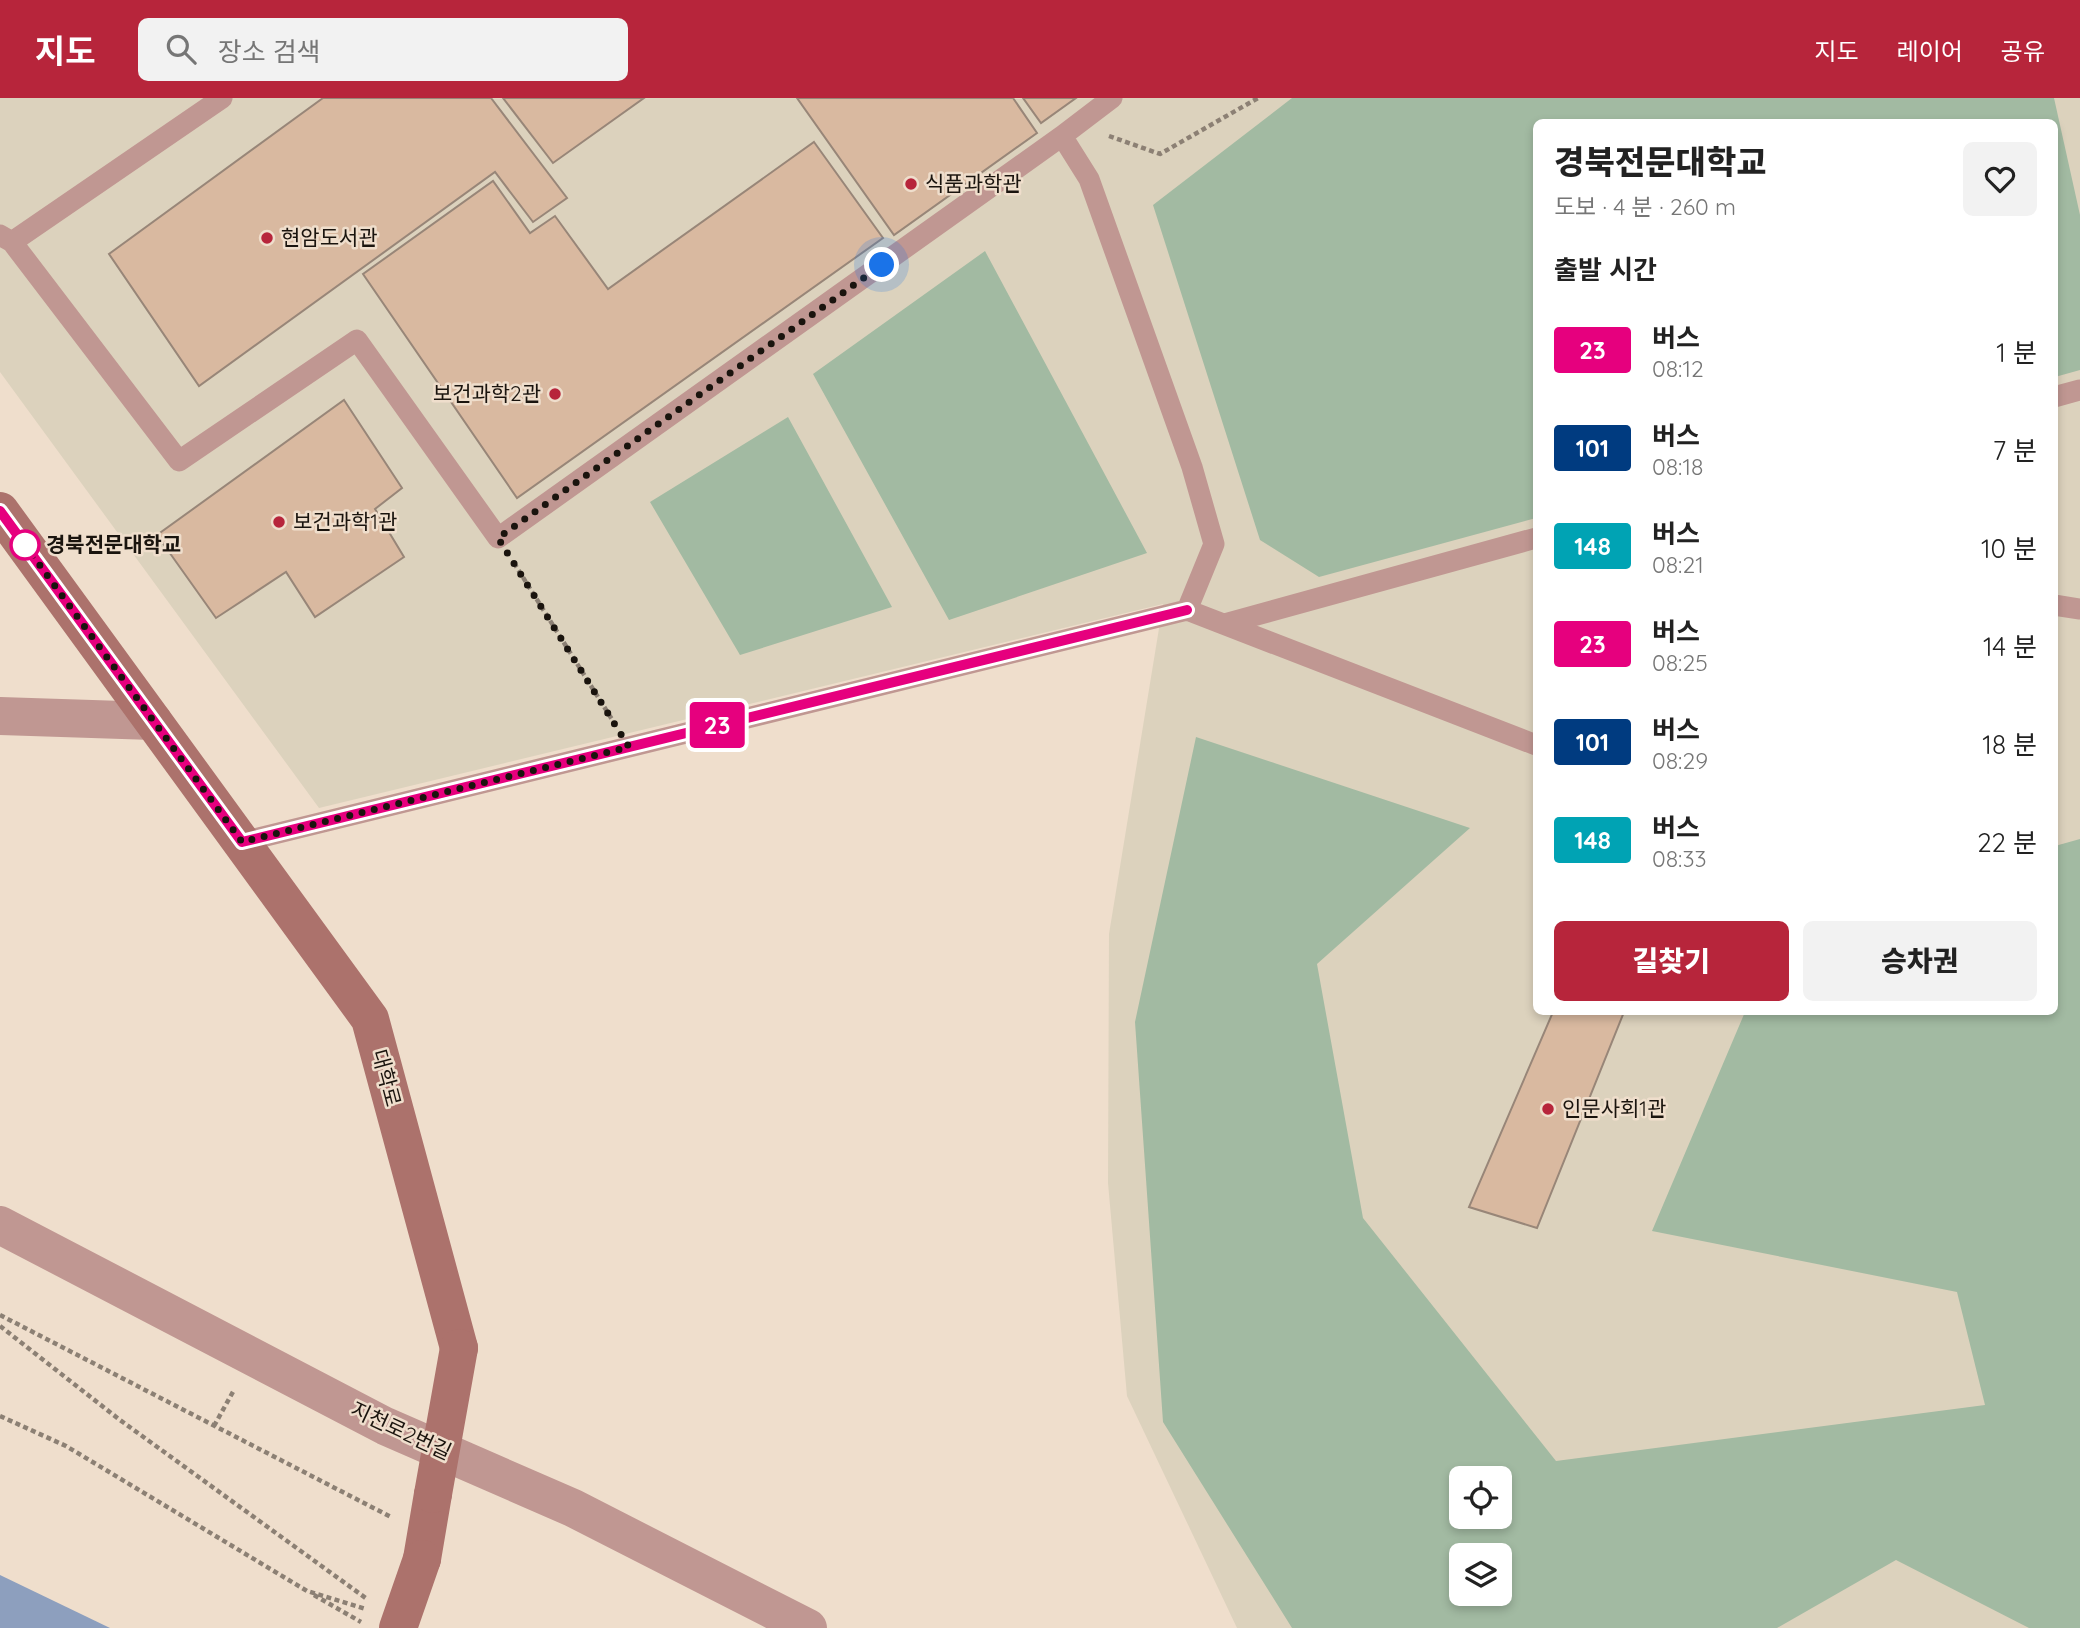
<!DOCTYPE html>
<html lang="ko">
<head>
<meta charset="utf-8">
<style>
	body { margin:0; font-family:Quicksand,"Noto Sans KR",sans-serif; background:#f2f2f2; color:#222; height:100vh; display:flex; flex-direction:column; font-size:26px; white-space:nowrap }
	* { box-sizing:border-box; margin:0 }
	p { font-size:23px; color:#767676 }
	.icon { flex:none; width:38px; height:38px; fill:none; stroke:currentColor; stroke-width:2; stroke-linecap:round; stroke-linejoin:round }
	.map { position:relative; flex:1; overflow:hidden }
	.sheet { position:absolute; left:1533px; top:21px; width:525px; height:896px; display:flex; flex-direction:column; background:#fff; border-radius:10px; box-shadow:0 4px 10px #0003 }
	.sheet>* { flex:none }
	.badge { padding:0 14px; border-radius:5px; font-size:24px; line-height:46px }
	.buttons { position:absolute; left:1449px; top:1368px; display:grid; gap:14px }
	.buttons a { display:grid; place-items:center; width:63px; height:63px; border-radius:10px; background:#fff; box-shadow:0 4px 10px #0003; font-size:35px }
	.you { position:absolute; width:35px; height:35px; margin:-18px; border:5px solid #fff; border-radius:50%; background:#1a73e8; box-shadow:0 0 0 10px #1a73e833 }
	.map>.badge { position:absolute; translate:-50% -50%; box-shadow:0 0 0 4px #fff }
	h2 { padding:0 21px; font-size:26px; line-height:63px }
	.round { display:grid; place-items:center; flex:none; width:74px; height:74px; border-radius:10px; background:#f2f2f2 }
	.headline { display:flex; align-items:center; justify-content:space-between; height:119px; padding:0 21px }
	h1 { font-size:33px; font-weight:800; line-height:52px }
	.primary-button { display:flex; gap:14px; margin-top:auto; padding:14px 21px }
	.primary-button a { flex:1; height:80px; border-radius:10px; background:#b7253b; color:#fff; font-size:28px; font-weight:800; line-height:80px; text-align:center }
	.primary-button a+a { background:#f2f2f2; color:#222 }
	ul { padding:0; list-style:none }
	li { display:flex; align-items:center; gap:21px; height:98px; padding:0 21px }
	li div { flex:1 }
	li b { display:block; font-size:26px }
	li em { font-style:normal }
	li .badge { min-width:77px; font-weight:700; text-align:center }
	header { display:flex; align-items:center; gap:42px; box-sizing:border-box; height:98px; padding:0 35px; background:#b7253b; color:#fff }
	header strong { font-size:33px }
	nav { display:flex; gap:38px; margin-inline-start:auto; font-size:24px }
	.search { width:490px; height:63px; background:#f2f2f2; display:flex; align-items:center; gap:18px; box-sizing:border-box; padding:0 24px; border-radius:10px; color:#767676; font-size:26px }
	.map>svg:first-child { display:block }
	.education { fill:#dcd2bd; fill-rule:evenodd }
	.green { fill:#a2baa2; fill-rule:evenodd }
	.water { fill:#8d9fbe }
	.building { fill:#d9b9a0; stroke:#988678; stroke-width:2 }
	.lines { fill:none; stroke-linecap:round; stroke-linejoin:round }
	.path { stroke:#8c8074; stroke-width:4.5; stroke-dasharray:5 3.5; stroke-linecap:butt }
	.service { stroke:#c09792; stroke-width:21 }
	.minor { stroke:#c09792; stroke-width:38 }
	.secondary { stroke:#ac726c; stroke-width:38 }
	.secondary-bridge { stroke:#ac726c; stroke-width:38 }
	.line-casing { stroke:#fff; stroke-width:16 }
	.line { stroke:#e6007e; stroke-width:10 }
	.walk { stroke:#1a140e; stroke-width:7; stroke-dasharray:0 12.6 }
	.poi-dot { fill:#b7253b; stroke:#efdecc; stroke-width:2.5 }
	.stop-dot { fill:#fff; stroke:#e6007e; stroke-width:3.5 }
	.labels { text-anchor:middle; stroke-width:5; stroke-linejoin:round; paint-order:stroke }
	.poi-label { font-size:21px; fill:#1a140e; stroke:#efdecc; text-anchor:start }
	.stop-label { font-size:21px; font-weight:bold; fill:#1a140e; stroke:#efdecc; text-anchor:start }
	.street-label { font-size:21px; fill:#1a140e; stroke:#efdecc }
</style>
</head>
<body>
<header>
<strong>지도</strong>
<div class="search"><svg class="icon" aria-label="search" viewBox="0 0 24 24"><circle cx="10" cy="10" r="6"/><path d="M15 15l6 6"/></svg>장소 검색</div>
<nav><a>지도</a><a>레이어</a><a>공유</a></nav>
</header>
<div class="map">
<svg width="2080" height="1530" viewBox="0 0 2080 1530">
	<rect width="100%" height="100%" fill="#efdecc"/>
	<path class="education" d="M0 0H2080V1530H1237L1127 1298 1108 1085 1109 836 1163 506 319 710 0 274ZM1536 24H2054V914H1536ZM1461 1381H1500V1419H1461ZM1461 1458H1500V1496H1461Z"/>
	<path class="green" d="M1292 0H2054L2080 117V272L2055 279 2054 24H1536V420L1319 479 1260 442 1153 107Z
		M985 153 1147 455 949 522 813 276Z
		M788 319 892 509 740 557 650 404Z
		M1196 639 1470 730 1317 866 1363 1120 1556 1363 1985 1307 1957 1194 1652 1133 1745 914H2054L2055 748 2080 741V1530H2029L1896 1462 1777 1530H1292L1163 1324 1135 924ZM1461 1381H1500V1419H1461ZM1461 1458H1500V1496H1461Z"/>
	<path class="water" d="M0 1477 110 1530H0Z"/>
	<path class="building" d="M323 0H491L567 100 533 124 495 74 199 288 109 156Z
		M503 0H644L553 65Z
		M797 0H1013L1037 35 894 137Z
		M1023 0H1076L1041 25Z
		M814 44 883 140 517 400 363 176 493 83 530 135 555 118 608 191Z
		M344 302 402 390 375 411 404 459 315 519 286 474 216 520 157 437Z
		M1553 914H1624L1537 1130 1469 1109Z"/>
	<g class="lines">
		<path class="path" d="M1109 38 1160 56 1258 0
			M514 465 613 623
			M0 1217 391 1419
			M0 1228 120 1322 367 1501
			M0 1318 66 1348 307 1493 366 1511
			M214 1328 234 1292
			M314 1497 361 1524"/>
		<path class="service" d="M1112 0 1062 38 1089 81 1192 369 1214 446 1187 512
			M0 137 12 144 179 363 357 242 498 440 1062 38
			M12 144 222 0
			M2054 299 2080 292
			M2054 507 2080 511
			M1187 512 1536 647
			M1224 526 1536 440
			M242 744 1187 512"/>
		<path class="minor" d="M0 618 153 623
			M0 1127 385 1328 573 1410 808 1530"/>
		<path class="secondary" d="M0 413 370 921 459 1250
			M422 1461 433 1396"/>
		<path class="secondary-bridge" d="M433 1396 459 1250
			M398 1530 422 1461"/>
	</g>
	<g class="lines">
		<g class="line-casing">
			<path id="line" d="M0 413 242 744 1187 512"/>
		</g>
		<use href="#line" class="line"/>
		<path class="walk" d="M25 447 242 744 629 649 498 440 882 167"/>
	</g>
	<g class="poi-dot">
		<circle cx="911" cy="86" r="7"/>
		<circle cx="267" cy="140" r="7"/>
		<circle cx="555" cy="296" r="7"/>
		<circle cx="279" cy="424" r="7"/>
		<circle cx="1548" cy="1011" r="7"/>
	</g>
	<circle class="stop-dot" cx="25" cy="447" r="14"/>
	<g class="labels">
		<g class="poi-label">
			<text x="925" y="93">식품과학관</text>
			<text x="281" y="147">현암도서관</text>
			<text x="541" y="303" text-anchor="end">보건과학2관</text>
			<text x="293" y="431">보건과학1관</text>
			<text x="1562" y="1018">인문사회1관</text>
		</g>
		<g class="stop-label">
			<text x="46" y="454">경북전문대학교</text>
		</g>
		<g class="street-label">
			<text transform="translate(386 980) rotate(75)" y="7">대학로</text>
			<text transform="translate(401 1333) rotate(25)" y="7">지천로2번길</text>
		</g>
	</g>
</svg>
<div class="buttons">
<a><svg class="icon" aria-label="locate" viewBox="0 0 24 24"><circle cx="12" cy="12" r="6"/><path d="M12 2v4M12 18v4M2 12h4M18 12h4"/></svg></a>
<a><svg class="icon" aria-label="layers" viewBox="0 0 24 24"><path d="M12 4l9 5-9 5-9-5zM3 14l9 5 9-5"/></svg></a>
</div>
<div class="you" style="left:882px;top:167px"></div>
<b class="badge" style="left:717px;top:627px;background:#e6007e;color:#fff">23</b>
<section class="sheet">
<div class="headline"><div><h1>경북전문대학교</h1><p>도보 · 4 분 · 260 m</p></div><a class="round"><svg class="icon" aria-label="heart" viewBox="0 0 24 24"><path d="M12 20l-8-8c-3-5 5-10 8-4 3-6 11-1 8 4z"/></svg></a></div>
<h2>출발 시간</h2>
<ul>
<li><span class="badge" style="background:#e6007e;color:#fff">23</span><div><b>버스</b><p>08:12</p></div><em>1 분</em></li>
<li><span class="badge" style="background:#003b80;color:#fff">101</span><div><b>버스</b><p>08:18</p></div><em>7 분</em></li>
<li><span class="badge" style="background:#00a3b4;color:#fff">148</span><div><b>버스</b><p>08:21</p></div><em>10 분</em></li>
<li><span class="badge" style="background:#e6007e;color:#fff">23</span><div><b>버스</b><p>08:25</p></div><em>14 분</em></li>
<li><span class="badge" style="background:#003b80;color:#fff">101</span><div><b>버스</b><p>08:29</p></div><em>18 분</em></li>
<li><span class="badge" style="background:#00a3b4;color:#fff">148</span><div><b>버스</b><p>08:33</p></div><em>22 분</em></li>
</ul>
<div class="primary-button"><a>길찾기</a><a>승차권</a></div>
</section>
</div>
</body>
</html>
